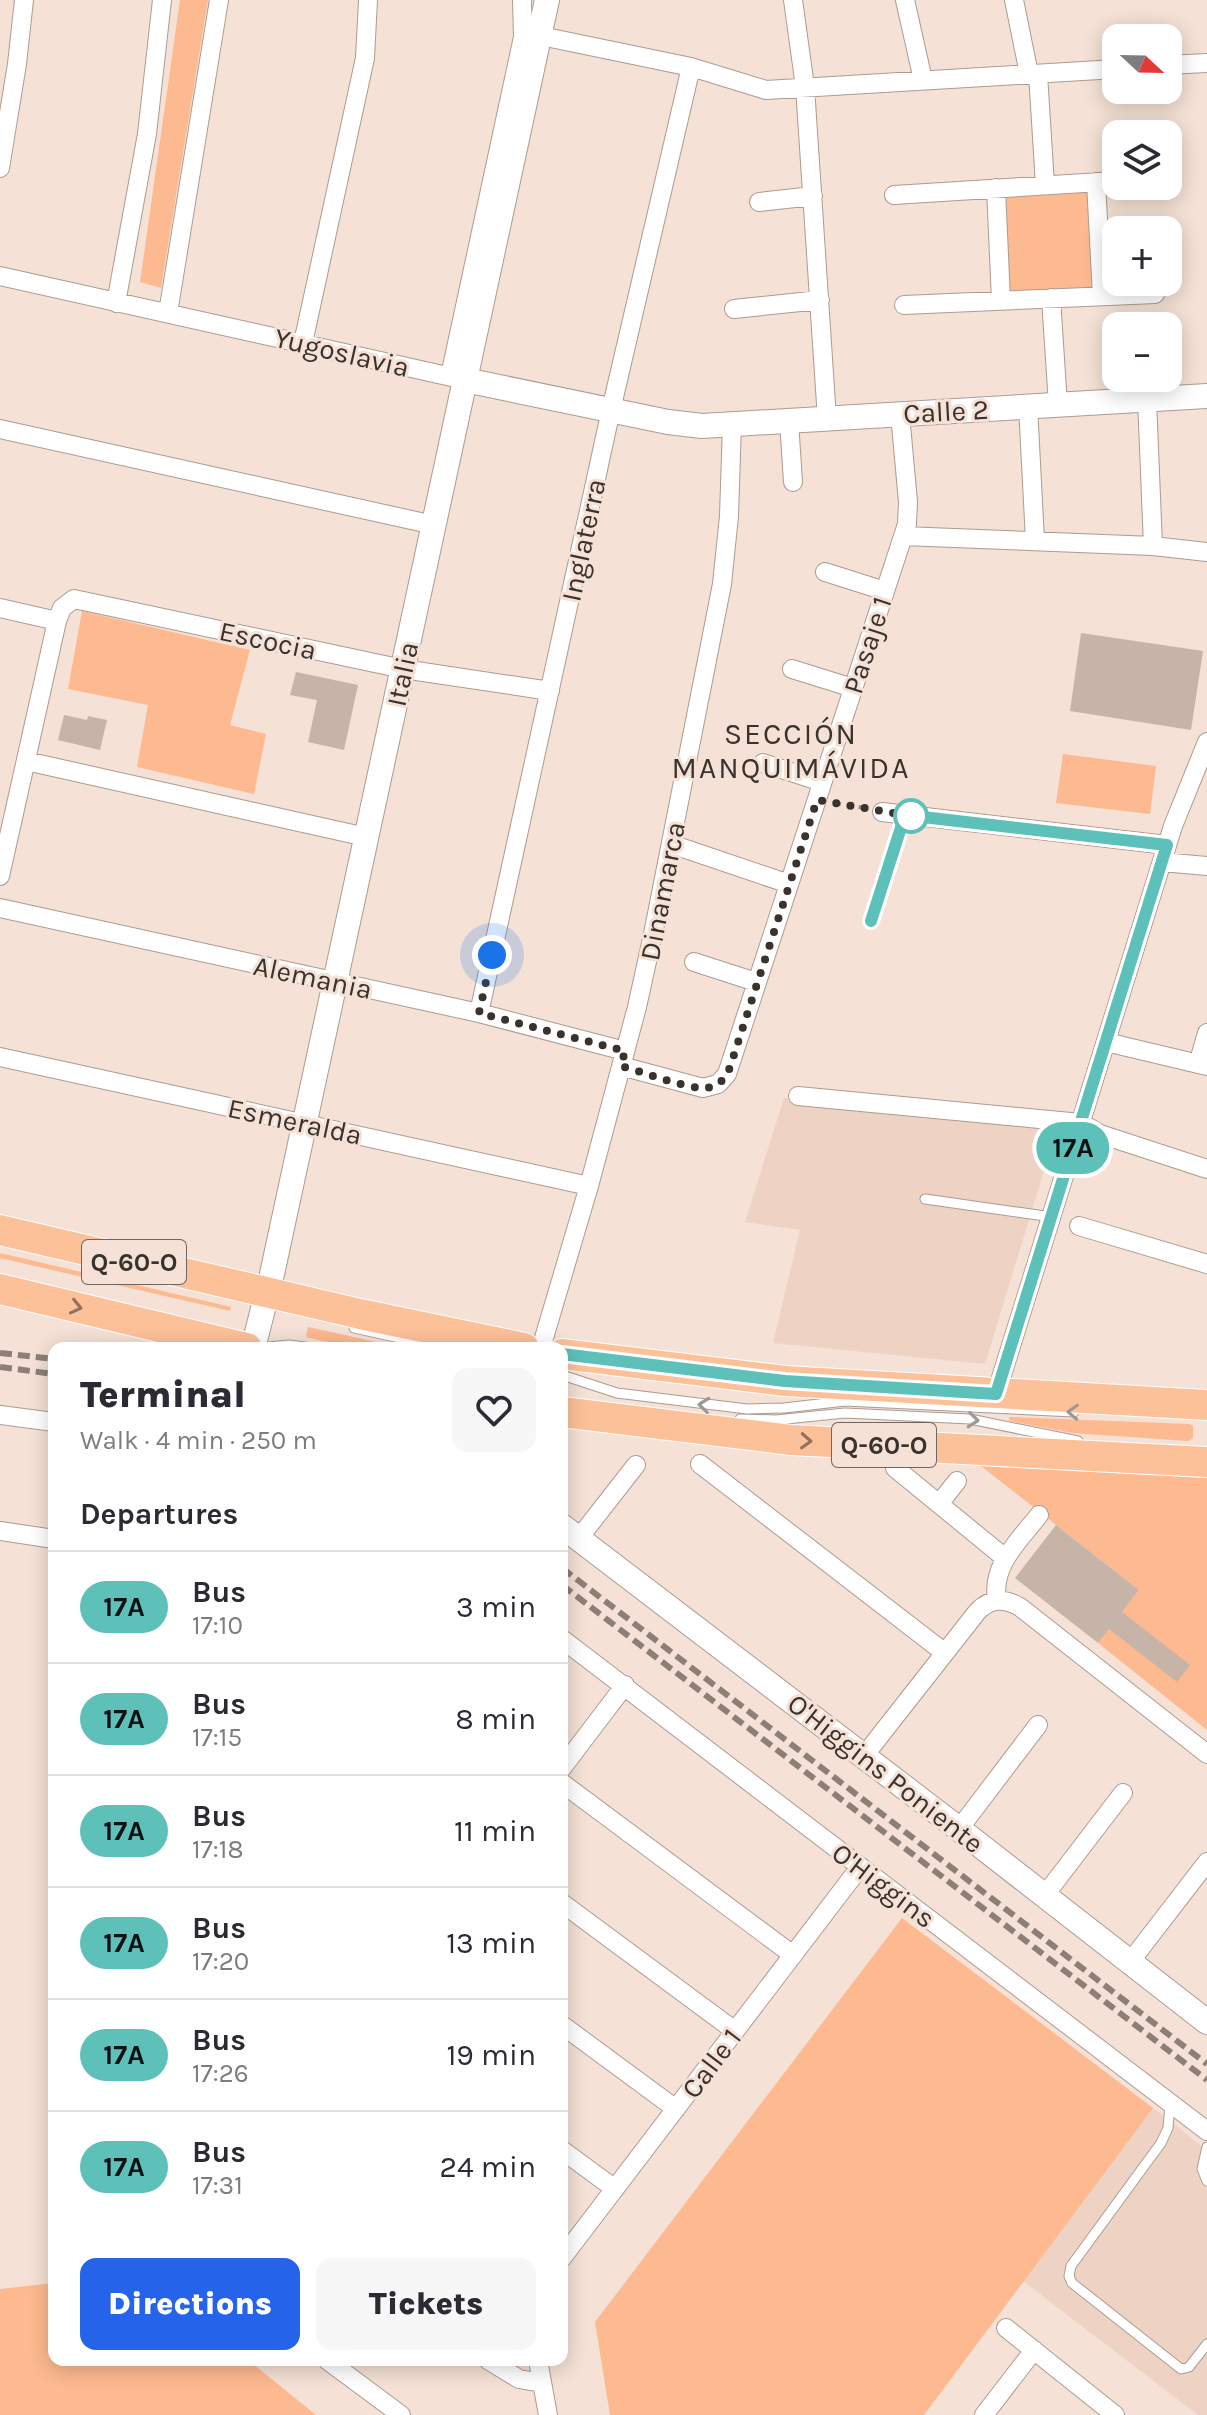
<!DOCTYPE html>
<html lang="en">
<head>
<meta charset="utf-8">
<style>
	body { margin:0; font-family:Karla,sans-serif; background:#f7f7f7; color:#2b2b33; height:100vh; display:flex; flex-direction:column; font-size:30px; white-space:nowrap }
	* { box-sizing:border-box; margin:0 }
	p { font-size:26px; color:#7c7c81 }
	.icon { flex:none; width:44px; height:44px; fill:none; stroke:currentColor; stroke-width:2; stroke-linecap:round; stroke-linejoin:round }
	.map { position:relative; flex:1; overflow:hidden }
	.side { position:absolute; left:48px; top:1342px; width:520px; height:1024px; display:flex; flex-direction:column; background:#fff; border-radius:16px; box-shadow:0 4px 20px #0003 }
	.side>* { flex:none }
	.badge { padding:0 16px; border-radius:26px; font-size:28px; line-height:52px }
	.needle { width:52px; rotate:112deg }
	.buttons { position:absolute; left:1102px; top:24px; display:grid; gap:16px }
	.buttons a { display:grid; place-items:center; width:80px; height:80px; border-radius:16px; background:#fff; box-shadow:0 4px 20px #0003; font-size:40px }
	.you { position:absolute; width:40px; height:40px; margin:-20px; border:6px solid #fff; border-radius:50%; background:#1a73e8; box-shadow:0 0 0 12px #1a73e833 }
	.map>.badge { position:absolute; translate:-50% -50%; box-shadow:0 0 0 4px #fff }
	h2 { padding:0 32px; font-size:30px; line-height:72px }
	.round { display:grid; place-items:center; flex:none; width:84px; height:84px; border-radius:16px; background:#f7f7f7 }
	.head { display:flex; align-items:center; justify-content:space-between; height:136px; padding:0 32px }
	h1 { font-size:38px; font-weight:800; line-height:60px }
	.action { display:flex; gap:16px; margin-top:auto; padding:16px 32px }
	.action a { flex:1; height:92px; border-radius:16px; background:#2563eb; color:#fff; font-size:32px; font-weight:800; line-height:92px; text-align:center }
	.action a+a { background:#f7f7f7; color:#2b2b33 }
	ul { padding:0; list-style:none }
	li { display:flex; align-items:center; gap:24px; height:112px; padding:0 32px; border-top:2px solid #e1e1e2 }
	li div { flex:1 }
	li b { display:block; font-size:30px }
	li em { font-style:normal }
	li .badge { min-width:88px; font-weight:700; text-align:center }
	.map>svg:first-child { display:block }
	.built { fill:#eed3c4 }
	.green { fill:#fdb98f }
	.building { fill:#c7b4a8 }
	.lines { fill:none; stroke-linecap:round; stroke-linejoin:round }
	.service-casing { stroke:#ad9b90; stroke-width:11 }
	.minor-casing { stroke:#ad9b90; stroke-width:20 }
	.tertiary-casing { stroke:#ad9b90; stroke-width:26 }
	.primary-casing { stroke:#fff; stroke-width:32 }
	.path { stroke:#9d8f86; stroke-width:4; stroke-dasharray:6 6; stroke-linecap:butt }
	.service { stroke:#fff; stroke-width:9 }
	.minor { stroke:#fff; stroke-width:18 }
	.tertiary { stroke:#fff; stroke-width:24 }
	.primary { stroke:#fdc19a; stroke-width:30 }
	.rail { stroke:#8c7f77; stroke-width:6; stroke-dasharray:12 6; stroke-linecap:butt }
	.oneway { stroke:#91725e }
	.oneway2 { stroke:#9c9896 }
	.line-casing { stroke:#fff; stroke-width:18 }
	.line { stroke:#5dc1b9; stroke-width:12 }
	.walk { stroke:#39322d; stroke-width:8; stroke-dasharray:0 14.4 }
	.stop-dot { fill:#fff; stroke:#5dc1b9; stroke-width:4 }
	.labels { text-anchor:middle; stroke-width:6; stroke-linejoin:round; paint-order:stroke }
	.shield { fill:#f5e1d5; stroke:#71665f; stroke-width:2 }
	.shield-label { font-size:26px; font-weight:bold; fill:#39322d }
	.street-label { font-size:28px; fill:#39322d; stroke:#f5e1d5 }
	.neighbourhood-label { font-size:30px; letter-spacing:2px; fill:#39322d; stroke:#f5e1d5 }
</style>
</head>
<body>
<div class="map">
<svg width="1207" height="2415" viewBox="0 0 1207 2415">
	<rect width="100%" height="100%" fill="#f5e1d5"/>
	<path class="built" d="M784 1098 1057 1128 985 1364 773 1343 800 1230 745 1222Z
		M1153 2108 1207 2150V2415H1198L1023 2281Z"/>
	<path class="green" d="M180 0H208L161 288 140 282Z
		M1091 189 1096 289 1006 294 1001 194Z
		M82 611 250 650 230 725 266 734 254 794 137 767 148 705 68 689Z
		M1063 754 1156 766 1150 814 1056 803Z
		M0 1253 231 1307 230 1311 0 1258Z
		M308 1327 404 1348H354L306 1337Z
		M1009 1417 1189 1424 1193 1426V1438L1188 1441 1072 1433 1010 1421Z
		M981 1466 1207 1478V1730L1098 1643 1139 1590Z
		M902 1918 1153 2108 924 2415H610L595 2322Z
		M54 2283V2360H248L316 2415H0V2289Z"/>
	<path class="building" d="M1081 633 1203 651 1191 730 1070 711Z
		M296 672 358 685 344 750 308 742 317 700 290 695Z
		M64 715 87 720 88 716 107 720 100 750 58 740Z
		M1056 1525 1139 1590 1122 1612 1190 1665 1177 1682 1109 1629 1098 1643 1015 1578Z"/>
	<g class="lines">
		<g class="service-casing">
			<path id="service" d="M871 921 905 815
				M925 1199 1052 1217
				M354 1328 445 1348
				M259 1348 289 1345 312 1348
				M562 1375 617 1393 747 1409 784 1408 845 1401 1074 1412
				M740 1419 776 1420 845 1413 970 1419 1078 1441
				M1170 2104 1168 2128 1161 2143 1071 2266 1069 2276 1072 2283 1181 2369 1189 2367 1207 2344
				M1207 2147 1202 2169 1207 2181"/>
		</g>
		<g class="minor-casing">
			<path id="minor" d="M793 0 805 87 827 419
				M905 0 923 80
				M1014 0 1029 74
				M541 36 691 67 766 90 1116 69
				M1168 65 1207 63
				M1038 74 1045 185
				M0 168 17 64 24 0
				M1096 182 1102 296
				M996 188 1001 301
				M894 195 1116 181
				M759 202 813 196
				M0 276 465 380
				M1051 298 1058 405
				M116 303 147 134 162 0
				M904 305 1155 294
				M734 309 820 300
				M168 313 219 0
				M303 343 365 58 368 0
				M450 376 523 37 522 0
				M1147 399 1153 546
				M1028 406 1035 540
				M789 421 793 482
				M0 429 434 525
				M903 536 1153 546 1207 552
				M825 572 885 591
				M0 608 57 621
				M792 669 853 688
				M26 761 366 837
				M763 763 822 782
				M882 812 1167 845
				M671 844 789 884
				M1162 862 1207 866
				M0 876 57 621 62 608 74 599 403 669 550 691
				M0 908 479 1013 625 1051
				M694 962 756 982
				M479 1013 611 410 691 67
				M1106 1042 1207 1066
				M0 1057 589 1186
				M1198 1064 1207 1033
				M621 1066 703 1088 718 1084 727 1074 907 524 908 502 900 414
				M798 1096 1081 1123 1100 1134 1207 1169
				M1079 1226 1207 1264
				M541 1348 589 1186 637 1007 653 934 722 584 729 516 732 424
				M996 1394 1173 826 1207 742
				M0 1415 54 1422
				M700 1464 945 1653
				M895 1468 1005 1558
				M939 1504 957 1481
				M0 1531 54 1539
				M579 1538 636 1465
				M997 1600C991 1565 1019 1541 1039 1515
				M562 1639 1207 2131
				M864 1756 977 1612C990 1598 1004 1598 1020 1607L1207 1754
				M562 1768 625 1685
				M562 1783 793 1955
				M959 1829 1038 1725
				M1045 1895 1123 1793
				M562 1903 735 2031
				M1130 1962 1207 1862
				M562 2025 676 2109
				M562 2150 615 2189
				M562 2258 860 1867
				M1006 2328 1115 2415
				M327 2360 401 2415
				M488 2360 519 2379 542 2383
				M538 2360 548 2415
				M984 2415 1034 2350"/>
		</g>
		<g class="tertiary-casing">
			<path id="tertiary" d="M465 380 668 422 702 426 1207 396
				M253 1348 272 1274 547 0
				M562 1526 959 1829 1207 2022"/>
		</g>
		<g class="primary-casing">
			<path id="primary" d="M0 1230 360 1314 524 1348
				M0 1289 247 1348
				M562 1354 785 1381 1207 1405
				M562 1412 791 1440 1207 1462"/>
		</g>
		<path class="path" d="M835 803 865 808"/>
		<use href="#service" class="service"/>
		<use href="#minor" class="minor"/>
		<use href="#tertiary" class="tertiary"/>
		<use href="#primary" class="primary"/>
		<path class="rail" d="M0 1353 54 1359
			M0 1367 54 1374
			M562 1568 1207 2064
			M562 1585 1207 2080"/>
	</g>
	<defs><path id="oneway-chevron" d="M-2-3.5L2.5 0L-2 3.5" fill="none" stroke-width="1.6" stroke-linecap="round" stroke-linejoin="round" transform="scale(2)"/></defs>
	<g class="oneway">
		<use href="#oneway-chevron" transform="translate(76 1307) rotate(13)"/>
		<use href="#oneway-chevron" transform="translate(806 1441) rotate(3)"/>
	</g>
	<g class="oneway2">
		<use href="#oneway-chevron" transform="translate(704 1405) rotate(-174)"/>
		<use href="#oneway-chevron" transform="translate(1073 1412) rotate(-177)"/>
		<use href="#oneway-chevron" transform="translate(973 1420) rotate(6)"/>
	</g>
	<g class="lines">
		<g class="line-casing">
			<path id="line" d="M562 1354 785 1381 996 1394 1167 845 905 815 871 921"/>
		</g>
		<use href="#line" class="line"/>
		<path class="walk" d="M492 955 479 1013 625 1051 621 1066C640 1071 690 1090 707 1088 719 1086 726 1078 730 1067L817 800 911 816"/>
	</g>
	<circle class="stop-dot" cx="911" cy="816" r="16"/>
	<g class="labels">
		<g class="shield">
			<rect x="82" y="1240" width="104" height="44" rx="6"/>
			<rect x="832" y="1423" width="104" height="44" rx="6"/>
		</g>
		<g class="shield-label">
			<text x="134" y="1271">Q-60-O</text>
			<text x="884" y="1454">Q-60-O</text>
		</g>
		<g class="street-label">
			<text transform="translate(342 352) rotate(13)" y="10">Yugoslavia</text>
			<text transform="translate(946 411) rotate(-3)" y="10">Calle 2</text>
			<text transform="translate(583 540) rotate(-78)" y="10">Inglaterra</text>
			<text transform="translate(268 640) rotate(12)" y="10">Escocia</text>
			<text transform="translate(867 645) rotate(-72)" y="10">Pasaje 1</text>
			<text transform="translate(402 674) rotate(-78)" y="10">Italia</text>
			<text transform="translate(662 891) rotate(-79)" y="10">Dinamarca</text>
			<text transform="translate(313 977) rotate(12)" y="10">Alemania</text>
			<text transform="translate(295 1121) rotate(12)" y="10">Esmeralda</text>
			<text transform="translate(886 1773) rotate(38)" y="10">O'Higgins Poniente</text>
			<text transform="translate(884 1885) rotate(37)" y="10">O'Higgins</text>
			<text transform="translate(711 2063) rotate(-53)" y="10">Calle 1</text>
		</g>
		<g class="neighbourhood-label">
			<text x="791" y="744">SECCIÓN<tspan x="791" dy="34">MANQUIMÁVIDA</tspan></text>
		</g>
	</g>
</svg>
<div class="buttons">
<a><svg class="needle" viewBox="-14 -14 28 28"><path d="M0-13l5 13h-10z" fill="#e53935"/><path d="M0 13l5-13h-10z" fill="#7c7c81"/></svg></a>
<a><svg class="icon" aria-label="layers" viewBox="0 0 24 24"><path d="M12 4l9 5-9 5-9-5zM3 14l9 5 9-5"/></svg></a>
<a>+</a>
<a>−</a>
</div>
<div class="you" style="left:492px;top:955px"></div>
<b class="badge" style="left:1073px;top:1148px;background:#5dc1b9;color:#111">17A</b>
<section class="side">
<div class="head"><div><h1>Terminal</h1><p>Walk · 4 min · 250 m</p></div><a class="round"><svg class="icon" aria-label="heart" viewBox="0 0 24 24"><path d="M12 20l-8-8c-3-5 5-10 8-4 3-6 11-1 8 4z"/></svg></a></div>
<h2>Departures</h2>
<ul>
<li><span class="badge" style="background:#5dc1b9;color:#111">17A</span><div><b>Bus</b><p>17:10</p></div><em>3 min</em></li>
<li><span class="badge" style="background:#5dc1b9;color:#111">17A</span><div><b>Bus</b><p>17:15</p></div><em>8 min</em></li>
<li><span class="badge" style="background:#5dc1b9;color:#111">17A</span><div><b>Bus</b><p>17:18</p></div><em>11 min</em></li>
<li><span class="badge" style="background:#5dc1b9;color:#111">17A</span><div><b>Bus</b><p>17:20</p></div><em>13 min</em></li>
<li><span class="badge" style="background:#5dc1b9;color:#111">17A</span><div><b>Bus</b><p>17:26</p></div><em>19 min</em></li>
<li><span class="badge" style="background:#5dc1b9;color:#111">17A</span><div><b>Bus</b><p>17:31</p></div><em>24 min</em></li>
</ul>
<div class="action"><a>Directions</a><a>Tickets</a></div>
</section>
</div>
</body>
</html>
